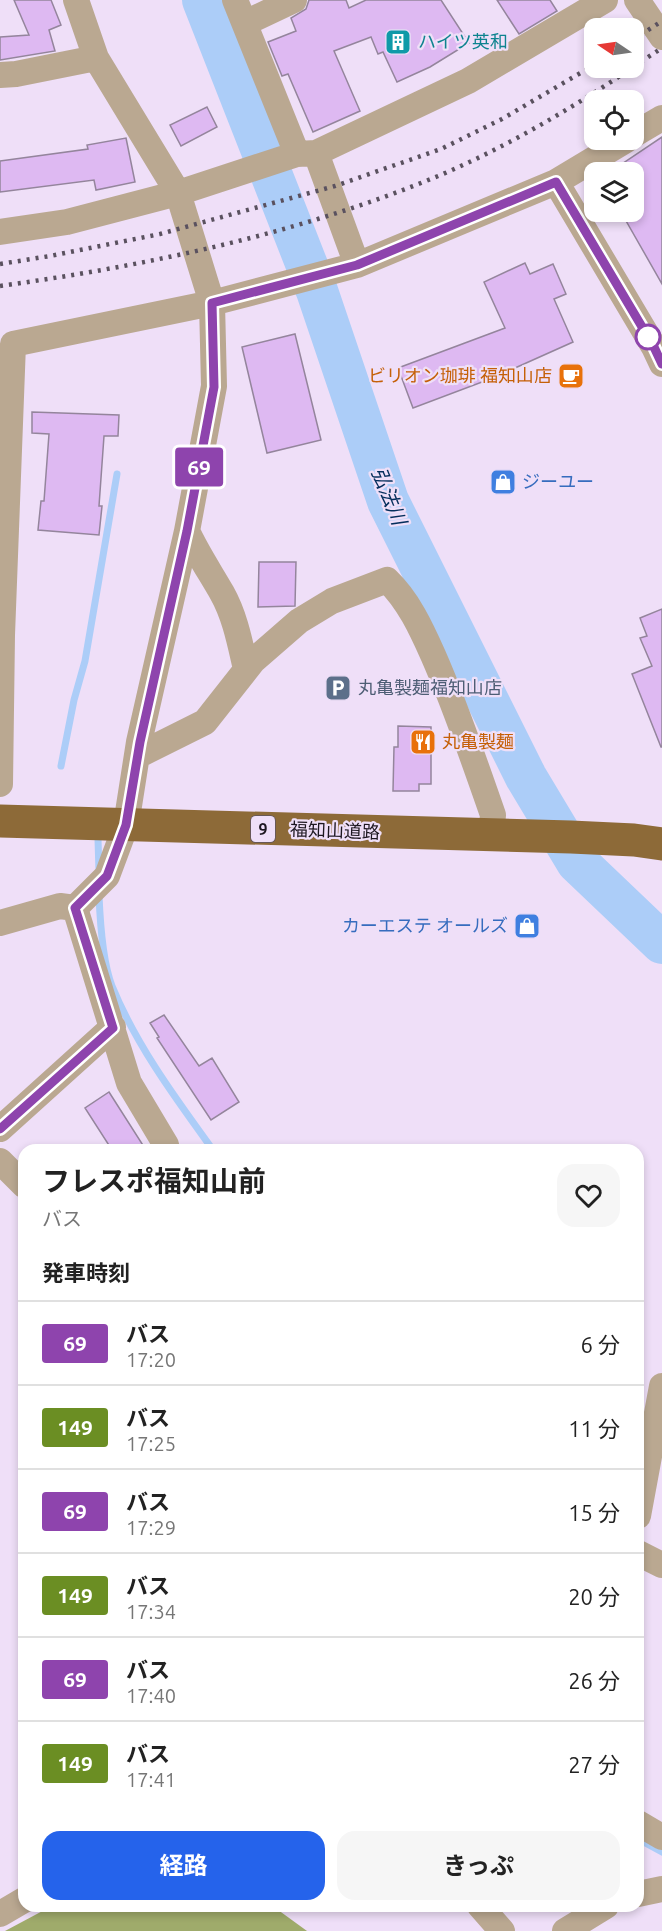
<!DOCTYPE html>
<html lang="ja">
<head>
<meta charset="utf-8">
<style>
	body { margin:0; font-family:Ubuntu,"Noto Sans JP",sans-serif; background:#f6f6f6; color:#222; height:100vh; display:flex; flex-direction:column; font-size:22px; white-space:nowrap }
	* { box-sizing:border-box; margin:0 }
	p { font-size:20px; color:#767676 }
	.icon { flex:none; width:33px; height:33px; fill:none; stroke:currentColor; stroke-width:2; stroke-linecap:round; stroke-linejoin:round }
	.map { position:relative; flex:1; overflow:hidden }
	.panel { position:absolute; left:18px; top:1144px; width:626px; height:768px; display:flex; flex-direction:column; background:#fff; border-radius:18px; box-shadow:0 3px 9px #0003 }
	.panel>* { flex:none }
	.badge { padding:0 12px; border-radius:4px; font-size:21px; line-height:39px }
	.needle { width:39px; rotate:283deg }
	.fabs { position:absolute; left:584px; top:18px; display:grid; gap:12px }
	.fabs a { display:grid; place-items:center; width:60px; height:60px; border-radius:12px; background:#fff; box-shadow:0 3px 9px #0003; font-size:30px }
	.map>.badge { position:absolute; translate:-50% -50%; box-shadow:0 0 0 3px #fff }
	h2 { padding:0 24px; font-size:22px; line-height:54px }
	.round { display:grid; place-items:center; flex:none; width:63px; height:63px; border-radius:18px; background:#f6f6f6 }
	.head { display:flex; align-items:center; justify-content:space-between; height:102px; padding:0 24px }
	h1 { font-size:28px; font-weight:700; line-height:45px }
	.action { display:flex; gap:12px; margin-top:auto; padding:12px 24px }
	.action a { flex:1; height:69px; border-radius:18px; background:#2563eb; color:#fff; font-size:24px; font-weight:700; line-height:69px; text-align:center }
	.action a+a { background:#f6f6f6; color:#222 }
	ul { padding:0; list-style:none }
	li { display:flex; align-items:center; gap:18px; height:84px; padding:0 24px; border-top:2px solid #e0e0e0 }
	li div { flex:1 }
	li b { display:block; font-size:22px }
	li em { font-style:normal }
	li .badge { min-width:66px; font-weight:700; text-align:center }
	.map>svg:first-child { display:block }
	.forest { fill:#9fab6b }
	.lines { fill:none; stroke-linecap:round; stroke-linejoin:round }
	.stream { stroke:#accdf8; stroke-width:7 }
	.river { stroke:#accdf8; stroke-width:42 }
	.building { fill:#deb9f2; stroke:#94859c; stroke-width:1.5 }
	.minor { stroke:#baa891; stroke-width:26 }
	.trunk { stroke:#8d6a38; stroke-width:33 }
	.rail { stroke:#5a515f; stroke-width:4.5; stroke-dasharray:3 6; stroke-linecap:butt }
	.line-casing { stroke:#fff; stroke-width:14 }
	.line { stroke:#8e44ad; stroke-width:9 }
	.stop-dot { fill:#fff; stroke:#8e44ad; stroke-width:3 }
	.labels { text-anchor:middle; stroke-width:4.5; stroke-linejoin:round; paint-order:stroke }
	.shield { fill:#efdff8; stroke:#5c5361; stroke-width:1.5 }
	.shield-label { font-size:16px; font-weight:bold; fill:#1d1720 }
	.culture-label { font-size:18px; fill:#0d838f; stroke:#efdff8; text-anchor:start }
	.food-label { font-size:18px; fill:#c56008; stroke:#efdff8; text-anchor:end }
	.shop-label { font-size:18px; fill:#366cbe; stroke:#efdff8; text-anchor:start }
	.service-label { font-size:18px; fill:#4e5e75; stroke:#efdff8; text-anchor:start }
	.street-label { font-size:18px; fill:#1d1720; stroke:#efdff8 }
	.water-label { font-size:20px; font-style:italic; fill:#042e5c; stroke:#efdff8 }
</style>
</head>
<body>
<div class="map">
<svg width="662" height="1931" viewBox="0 0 662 1931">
	<rect width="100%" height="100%" fill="#efdff8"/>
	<path class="forest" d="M50 1907H274L307 1931H5Z"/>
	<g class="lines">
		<path class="stream" d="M61 766 74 700 85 661 117 474
			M98 839 99 872
			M99 895C100 920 103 963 112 986 136 1045 176 1099 213 1150
			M638 1839 662 1852"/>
		<path class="river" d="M203 0 317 291 388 501 526 777 577 862 662 943"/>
	</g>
	<path class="building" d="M14 0H51L61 25 49 30 55 51 0 60V37L29 35Z
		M309 0H346L349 8 366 0H441L469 43 430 67 397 82 383 52 378 54 371 37 334 51 360 111 313 132 288 74 282 76 268 42 296 31 291 18 306 9Z
		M497 0H550L557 11 519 34Z
		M207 107 217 127 181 146 170 125Z
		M662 137V284L621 212H633V172H610Z
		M126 138 135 182 96 190 94 180 0 192V161L88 149 87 145Z
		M525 263 530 274 553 264 566 294 554 299 573 342 506 372V373L413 408 398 368 505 328 484 282Z
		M295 334 321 440 267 453 242 347Z
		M32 412 119 415 118 436H104L99 506H102L99 535 38 530 41 501H44L49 434 32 433Z
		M259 562H296L295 606 258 607Z
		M662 609V747H661L632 674 652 666 640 638 647 636 640 618Z
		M398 726 431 727V784H419V791H393L394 747H398Z
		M164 1015 199 1066 212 1058 239 1102 211 1120 157 1038 159 1037 150 1023Z
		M109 1092 146 1150H112L85 1108Z"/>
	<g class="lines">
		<path class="minor" d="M235 0 297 154
			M637 0 662 37
			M245 23 294 0
			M0 75 16 74 96 58
			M633 135 662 118
			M316 153 357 265
			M556 182 654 347 662 364
			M0 232 67 222 178 193 297 154 316 153 468 81 605 0
			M187 531C197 553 210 572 222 593 235 616 240 643 246 669
			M139 755 205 722 253 661 299 621 332 601 387 580C408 600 421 628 433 655 456 707 474 761 493 815L491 836
			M0 784 2 635 13 344 212 303 357 265 556 182 626 140
			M75 908 107 876 126 825 139 742 187 531 214 386 212 303 178 193 96 58 76 0
			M75 908 129 1083 166 1145 167 1150
			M0 923 60 906 75 908
			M0 1129 113 1027
			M0 1161 24 1185
			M638 1516 662 1386
			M638 1553 662 1565
			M638 1823 662 1837
			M638 1894 662 1889
			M480 1906 502 1931
			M0 1914 24 1900
			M565 1931 606 1906"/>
		<path class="trunk" d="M0 821 571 837 634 840 662 844"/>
		<path class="rail" d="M633 40 662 21
			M633 67 662 48
			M0 264 50 256 160 234 335 186 441 149 502 119 594 65
			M0 286C151 265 302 233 443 174 510 145 572 108 632 68"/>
	</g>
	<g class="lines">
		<g class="line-casing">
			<path id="line" d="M0 1129 113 1028 75 908 107 876 126 825 140 742 187 531 214 387 212 303 357 265 556 182 654 347 662 364"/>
		</g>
		<use href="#line" class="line"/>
	</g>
	<defs>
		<g id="building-square" transform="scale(1.35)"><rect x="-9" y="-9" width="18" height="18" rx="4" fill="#0f9aa8" stroke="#efdff8"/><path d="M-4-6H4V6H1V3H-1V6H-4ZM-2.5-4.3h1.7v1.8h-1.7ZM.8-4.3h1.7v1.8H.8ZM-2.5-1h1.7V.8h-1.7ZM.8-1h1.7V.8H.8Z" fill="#fff"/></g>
		<g id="cafe-square" transform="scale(1.35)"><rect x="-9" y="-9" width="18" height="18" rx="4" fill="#e8710a" stroke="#efdff8"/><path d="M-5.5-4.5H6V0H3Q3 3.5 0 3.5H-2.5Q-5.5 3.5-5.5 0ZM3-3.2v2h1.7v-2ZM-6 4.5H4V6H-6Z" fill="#fff"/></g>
		<g id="shop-square" transform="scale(1.35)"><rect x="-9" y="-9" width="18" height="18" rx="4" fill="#3f7fe0" stroke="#efdff8"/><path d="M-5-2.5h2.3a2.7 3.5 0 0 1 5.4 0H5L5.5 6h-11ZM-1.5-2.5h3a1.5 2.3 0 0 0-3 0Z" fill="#fff"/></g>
		<g id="parking-square" transform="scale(1.35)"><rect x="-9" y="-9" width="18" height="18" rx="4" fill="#5c6f8a" stroke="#efdff8"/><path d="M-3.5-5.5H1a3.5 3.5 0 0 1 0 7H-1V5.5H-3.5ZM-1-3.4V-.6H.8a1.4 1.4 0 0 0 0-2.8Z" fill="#fff"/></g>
		<g id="restaurant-square" transform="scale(1.35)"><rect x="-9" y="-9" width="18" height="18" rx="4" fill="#e8710a" stroke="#efdff8"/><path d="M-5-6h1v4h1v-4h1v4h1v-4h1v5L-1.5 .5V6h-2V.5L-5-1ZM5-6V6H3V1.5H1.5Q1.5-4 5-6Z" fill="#fff"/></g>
	</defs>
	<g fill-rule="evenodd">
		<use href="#building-square" x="398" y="42"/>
		<use href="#cafe-square" x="571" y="376"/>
		<use href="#shop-square" x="503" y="482"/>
		<use href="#parking-square" x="338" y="688"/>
		<use href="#restaurant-square" x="423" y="742"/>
		<use href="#shop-square" x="527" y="926"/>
	</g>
	<circle class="stop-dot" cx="648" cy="337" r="12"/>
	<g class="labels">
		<rect class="shield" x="251" y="816" width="24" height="26" rx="4.5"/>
		<g class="shield-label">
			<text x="263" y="835">9</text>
		</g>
		<g class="culture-label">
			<text x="418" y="48">ハイツ英和</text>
		</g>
		<g class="food-label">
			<text x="552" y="382">ビリオン珈琲 福知山店</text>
			<text x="442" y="748" text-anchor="start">丸亀製麺</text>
		</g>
		<g class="shop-label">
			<text x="522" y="488">ジーユー</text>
			<text x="508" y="932" text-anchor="end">カーエステ オールズ</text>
		</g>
		<g class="service-label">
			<text x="358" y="694">丸亀製麺福知山店</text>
		</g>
		<g class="street-label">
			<text transform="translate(335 831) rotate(2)" y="6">福知山道路</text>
		</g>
		<g class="water-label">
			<text transform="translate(389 496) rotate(68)" y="7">弘法川</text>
		</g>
	</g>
</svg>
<div class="fabs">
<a><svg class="needle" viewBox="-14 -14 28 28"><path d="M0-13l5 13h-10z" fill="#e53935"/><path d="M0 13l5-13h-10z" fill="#767676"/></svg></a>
<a><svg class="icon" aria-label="locate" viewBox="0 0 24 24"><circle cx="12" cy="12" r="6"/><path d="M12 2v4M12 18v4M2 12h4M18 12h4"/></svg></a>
<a><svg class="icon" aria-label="layers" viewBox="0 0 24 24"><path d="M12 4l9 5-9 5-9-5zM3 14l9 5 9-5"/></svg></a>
</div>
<b class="badge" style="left:199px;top:467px;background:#8e44ad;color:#fff">69</b>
<section class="panel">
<div class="head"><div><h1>フレスポ福知山前</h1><p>バス</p></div><a class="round"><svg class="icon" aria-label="heart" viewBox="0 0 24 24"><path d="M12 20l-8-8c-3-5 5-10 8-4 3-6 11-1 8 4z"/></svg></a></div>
<h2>発車時刻</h2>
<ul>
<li><span class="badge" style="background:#8e44ad;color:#fff">69</span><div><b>バス</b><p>17:20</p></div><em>6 分</em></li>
<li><span class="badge" style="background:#6b8e23;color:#fff">149</span><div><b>バス</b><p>17:25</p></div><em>11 分</em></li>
<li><span class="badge" style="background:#8e44ad;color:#fff">69</span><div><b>バス</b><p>17:29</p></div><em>15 分</em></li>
<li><span class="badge" style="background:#6b8e23;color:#fff">149</span><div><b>バス</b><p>17:34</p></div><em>20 分</em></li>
<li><span class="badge" style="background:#8e44ad;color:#fff">69</span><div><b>バス</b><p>17:40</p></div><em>26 分</em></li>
<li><span class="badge" style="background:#6b8e23;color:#fff">149</span><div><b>バス</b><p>17:41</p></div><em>27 分</em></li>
</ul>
<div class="action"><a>経路</a><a>きっぷ</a></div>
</section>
</div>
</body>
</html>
